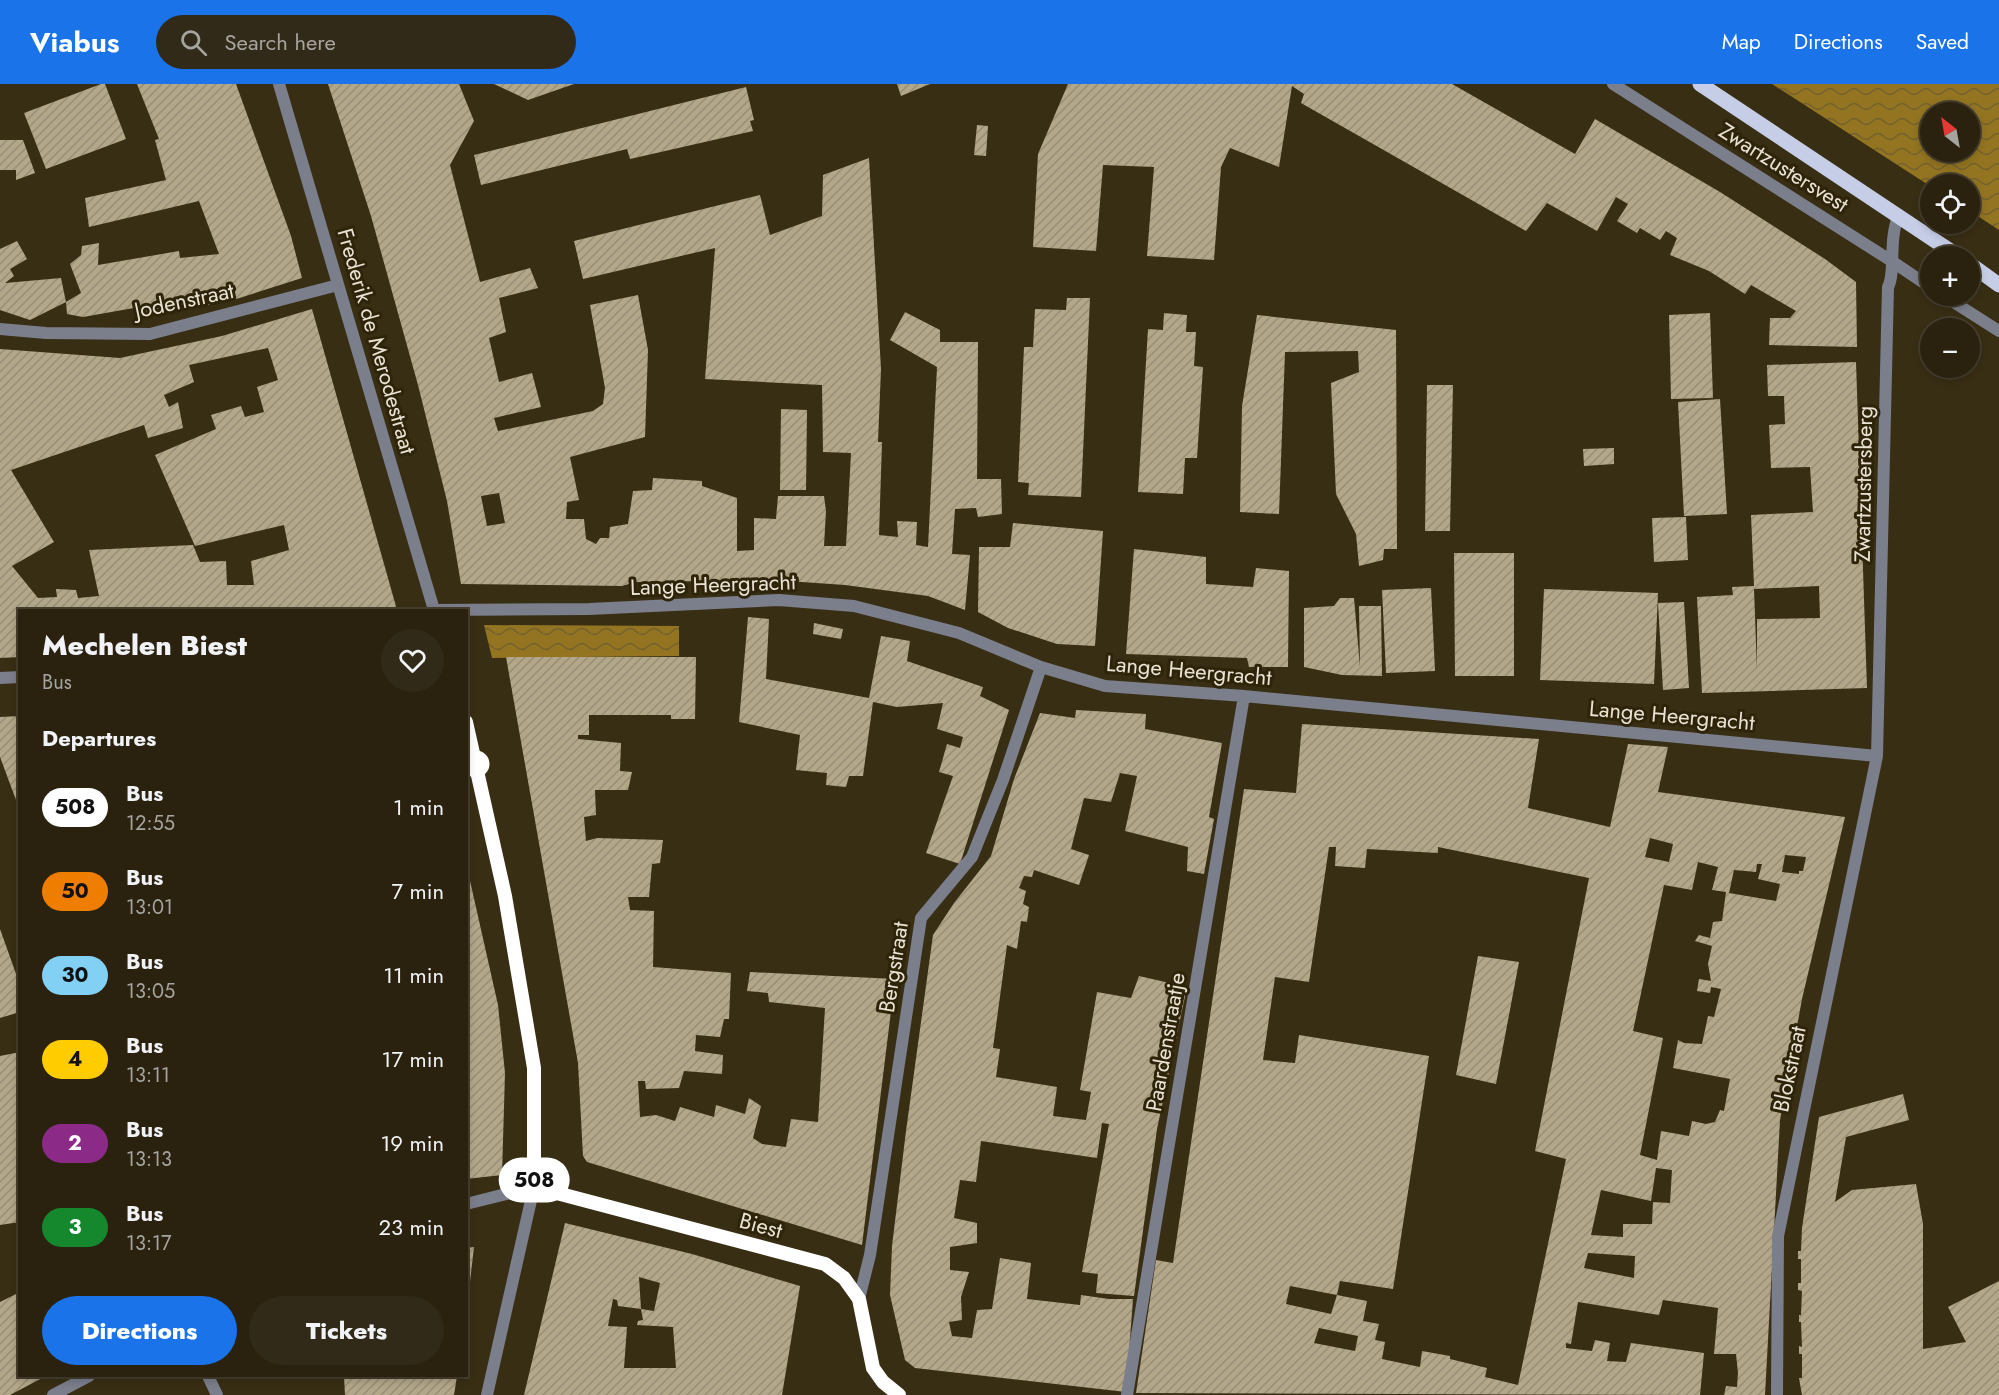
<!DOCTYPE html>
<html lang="en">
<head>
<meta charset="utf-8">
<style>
	body { margin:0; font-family:Jost,sans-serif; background:#322a18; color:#f1f3f6; height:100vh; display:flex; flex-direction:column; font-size:22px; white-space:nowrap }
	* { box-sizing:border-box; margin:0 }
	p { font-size:20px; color:#a5a49e }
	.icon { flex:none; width:33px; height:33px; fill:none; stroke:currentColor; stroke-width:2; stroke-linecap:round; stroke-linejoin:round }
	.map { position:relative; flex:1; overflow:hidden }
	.drawer { position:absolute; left:18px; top:525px; width:450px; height:768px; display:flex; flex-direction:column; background:#2a220f; border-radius:0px; box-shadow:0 3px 9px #0003,0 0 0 2px #463f2f }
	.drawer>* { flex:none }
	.badge { padding:0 12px; border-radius:20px; font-size:21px; line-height:39px }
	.needle { width:39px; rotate:329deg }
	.tools { position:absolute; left:1920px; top:18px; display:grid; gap:12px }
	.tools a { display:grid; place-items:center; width:60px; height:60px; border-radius:50%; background:#2a220f; box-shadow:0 3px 9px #0003,0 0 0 2px #463f2f; font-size:30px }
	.map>.badge { position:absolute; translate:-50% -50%; box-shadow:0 0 0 3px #fff }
	h2 { padding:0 24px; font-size:22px; line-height:54px }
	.round { display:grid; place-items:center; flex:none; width:63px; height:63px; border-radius:32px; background:#322a18 }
	.headline { display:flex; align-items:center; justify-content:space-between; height:102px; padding:0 24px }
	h1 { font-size:28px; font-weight:800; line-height:45px }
	.button { display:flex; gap:12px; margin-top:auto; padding:12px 24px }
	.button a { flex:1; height:69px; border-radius:36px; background:#1a73e8; color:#fff; font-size:24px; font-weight:800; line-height:69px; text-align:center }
	.button a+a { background:#322a18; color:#f1f3f6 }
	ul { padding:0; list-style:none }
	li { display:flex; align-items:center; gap:18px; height:84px; padding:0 24px }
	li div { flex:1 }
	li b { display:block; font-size:22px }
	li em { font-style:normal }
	li .badge { min-width:66px; font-weight:700; text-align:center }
	header { display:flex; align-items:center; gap:36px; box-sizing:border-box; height:84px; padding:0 30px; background:#1a73e8; color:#fff }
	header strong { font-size:28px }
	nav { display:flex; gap:33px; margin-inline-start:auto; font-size:21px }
	.search { width:420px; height:54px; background:#322a18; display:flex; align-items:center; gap:15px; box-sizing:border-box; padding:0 21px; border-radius:33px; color:#a5a49e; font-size:22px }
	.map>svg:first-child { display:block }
	.water { fill:url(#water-waves); fill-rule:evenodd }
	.building { fill:url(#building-hatch); fill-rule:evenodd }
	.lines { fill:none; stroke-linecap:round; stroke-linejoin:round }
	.lane { stroke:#7b7e8b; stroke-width:12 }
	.street { stroke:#7b7e8b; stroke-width:12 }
	.primary { stroke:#c6cde7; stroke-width:15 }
	.line-casing { stroke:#fff; stroke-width:14 }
	.line { stroke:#fff; stroke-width:9 }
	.stop-dot { fill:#fff; stroke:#fff; stroke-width:3 }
	.labels { text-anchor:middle; stroke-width:6; stroke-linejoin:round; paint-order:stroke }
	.street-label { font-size:22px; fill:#eae3d4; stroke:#2e240a }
</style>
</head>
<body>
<header>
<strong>Viabus</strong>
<div class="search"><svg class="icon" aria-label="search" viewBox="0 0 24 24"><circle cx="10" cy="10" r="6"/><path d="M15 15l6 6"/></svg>Search here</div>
<nav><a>Map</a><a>Directions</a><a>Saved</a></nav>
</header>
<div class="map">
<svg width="1999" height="1311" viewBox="0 0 1999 1311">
	<defs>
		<pattern id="water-waves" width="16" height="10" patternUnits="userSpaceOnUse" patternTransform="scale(1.5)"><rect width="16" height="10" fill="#927421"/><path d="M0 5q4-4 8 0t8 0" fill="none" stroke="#74612d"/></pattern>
		<pattern id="building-hatch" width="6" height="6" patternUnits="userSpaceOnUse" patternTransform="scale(1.5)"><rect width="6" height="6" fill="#b3a789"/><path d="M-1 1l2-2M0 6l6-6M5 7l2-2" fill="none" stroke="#988e77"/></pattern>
	</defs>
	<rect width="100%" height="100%" fill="#382e14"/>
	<path class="water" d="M1772 0H1999V146L1970 127V100L1930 102ZM1930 28H1970V68H1930Z
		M484 541 679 542V572L492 574Z"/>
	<path class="building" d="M101 0H105L126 55 46 85 24 29Z
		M137 0H236L291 152 302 194 230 217 147 231 145 222 83 233 67 230 66 218 81 209 70 180 81 171 82 162 99 159 98 181 179 167 180 174 219 170 199 117 89 143 85 114 166 96 155 56 159 55Z
		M328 0H459L474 37 450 81 480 198 530 184 538 204 499 214 506 248 489 254 499 298 532 289 541 323 494 334 498 347 593 327 603 320 605 304 590 221 638 211 648 266 645 353 570 373 579 416 567 418 566 435H584L586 455 596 460 600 454H609L610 443 628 440 633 407 652 406 653 394 702 397V402L737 414V467L754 466V434L776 435 778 412H824L826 427 824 462H846L851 369 823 368 822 301 705 295 715 164 583 195 574 157 760 111 770 151 822 132 823 91 869 74 881 285 878 358H882L879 451 898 453 897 437 917 438 916 461 928 463 937 283 890 256 905 228 940 246V258H978L977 395H1001L1002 430 978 433 976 424 955 425 952 470 970 471 965 526 928 512 845 501 773 496 636 498 622 502 461 500 447 417 418 301 371 132ZM499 409 505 439 487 442 481 412Z
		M494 0H574L528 16Z
		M897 0H930L901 12Z
		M1068 0H1452L1575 70 1595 35 1720 108 1825 175 1856 198 1857 263 1769 261 1770 234H1790L1796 227 1751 201 1745 210 1709 187 1670 171 1677 154 1666 147 1660 156 1640 144 1637 149 1617 137 1628 120 1616 113 1597 147 1547 119 1526 147 1301 19 1304 10 1292 2 1279 83 1230 64 1221 83 1214 176 1147 172 1154 83 1103 81 1096 167 1033 163 1038 70Z
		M746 3 754 36 750 37 753 47 630 75 627 65 481 101 474 71Z
		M977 41 988 42 986 72 974 71Z
		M0 56H23L35 89 16 96V86H0Z
		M17 157 27 175 10 185 14 192 5 199 61 194 66 218 30 236 0 226V165Z
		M1067 214H1090L1081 413 1028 411 1029 399 1018 398 1024 263H1033L1035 225 1066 226Z
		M312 225 397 526H20V573L0 574V265L120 274 222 252ZM268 264 278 296 257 303 264 328 245 333 241 322 211 331 216 345 155 371 195 462 284 441 289 466 251 477 254 501H227L226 477 200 478 193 461 89 466 99 512 78 514 76 506 56 505 57 513 38 514 12 482 54 458 11 386 144 341 148 354 183 344 178 318 169 323 164 311 194 298 189 281Z
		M1164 229 1187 231 1186 248H1196L1194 282 1203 283 1197 374H1185L1183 410 1138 408 1148 245 1163 246Z
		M1710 229 1713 314 1671 315 1669 231Z
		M1257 231 1396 246 1397 465H1384L1383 476 1359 482 1356 450 1336 410 1331 299 1359 288 1358 267 1285 268 1279 430 1240 428 1242 322Z
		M1856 278 1867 604 1702 609 1697 513 1733 511 1732 503 1754 502 1751 431 1813 428 1810 383 1771 384 1769 341 1785 340 1784 312H1768L1767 281ZM1819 502 1820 534 1757 535V586L1754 505Z
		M1427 301H1453L1450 447H1425Z
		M1720 315 1727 430 1684 432 1678 318Z
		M781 325 807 326 806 406H780Z
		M1614 364V380L1584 382 1583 365Z
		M1686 433 1688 476 1654 478 1652 434Z
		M1013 439 1103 447 1095 562 1057 560 1008 544 978 528 979 463H1010Z
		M1134 465 1206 473V500L1253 503 1256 484 1289 487 1288 583H1249L1247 574 1126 570Z
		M1454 469H1514V592H1455Z
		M1431 504 1435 587 1386 589 1382 506Z
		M1544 505 1658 509 1654 600 1540 596Z
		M1340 514H1354L1360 583 1359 522H1381L1382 592 1342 591 1304 583V524L1334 522Z
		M1684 518 1689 604 1663 606 1658 519Z
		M748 533 769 535 766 595 869 614 881 552 910 557 907 577 983 603 980 612 1009 626 960 780 926 769 953 692 939 688 947 660 960 664 963 653 937 645 943 619 897 623 873 618 863 692H849L846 703 826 701 827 689 796 686 800 651 739 638Z
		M814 539 843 545 841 555 813 550Z
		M506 573H696L695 635H671V631H589V651H578V655L621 659 620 687 632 688 628 706H595L596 731 584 733 586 757 597 754 663 756 660 779 652 780 649 813H628L630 826 654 827 653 883 731 889 729 935H724L720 953 696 951 695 967 723 971 722 990 684 987 679 1004 646 1005 645 997H638L640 1033 656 1031 675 1037 680 1023 714 1033 716 1021 745 1030 749 1014 761 1022 753 1054 762 1060 786 1063 791 1035 818 1038 825 924 769 918 768 909 747 907 750 888 895 895 862 1161 587 1078 583 1072 578 979Z
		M1076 626 1146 630 1145 645 1222 659 1209 733 1214 735 1204 790 1187 787 1188 763 1125 747 1137 692 1120 689 1111 718 1084 714 1071 765 1089 771 1079 801 1034 786 1032 793 1024 792 1019 804 1026 807 1023 820 1029 823 1027 838 1021 837 1017 865 1007 861 993 964 1000 965 996 993 1057 1003 1053 1032 1086 1036 1091 1008 1080 1006 1097 908 1131 914 1139 892 1187 903 1157 1045 1134 1212 1096 1209 1098 1190 1082 1188 1109 1040 1102 1039 1097 1074 981 1057 976 1098 960 1096 954 1134 977 1139V1159L950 1163V1186L969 1188 961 1213 962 1236 949 1238 952 1252 972 1254 977 1226 992 1225 1000 1174 1031 1179 1027 1215 1080 1221 1081 1211 1109 1215H1133L1126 1308 915 1284 905 1276 890 1211 892 1162 906 1047 933 851 954 819 991 772 1014 695 1040 629 1075 634Z
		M20 632V724H19L0 673V633Z
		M1302 640 1539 655 1528 724 1610 743 1628 660 1668 663 1658 708 1845 733 1802 915 1780 1036 1765 1311H1724L1726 1302 1737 1303 1738 1289 1736 1270H1714L1718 1224 1663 1216 1659 1231 1578 1218 1571 1260 1566 1259V1264L1592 1267 1595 1256 1610 1259 1607 1277 1626 1278 1631 1259 1704 1269 1700 1311 1136 1309 1156 1176 1173 1179 1244 705 1296 709ZM1650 754 1673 760 1669 778 1645 773ZM1329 763H1336L1335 782 1365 784 1367 765 1438 769V763L1589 794 1535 1067 1566 1075 1518 1301 1485 1293 1487 1284 1450 1275V1272L1422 1267 1420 1283 1382 1275 1385 1258 1375 1256 1379 1240 1363 1237 1367 1217 1337 1211 1340 1197 1393 1205 1429 972 1299 951 1295 979 1263 976 1275 893 1309 898ZM1785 771 1806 773 1803 787H1799V790L1782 788ZM1698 778 1718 783 1712 806 1726 808 1722 837 1713 838 1710 854 1699 851 1695 857 1712 862 1708 880 1711 897 1699 895 1697 907 1710 909 1711 903 1721 905 1714 933 1708 932 1702 960 1684 959 1678 956 1673 984 1730 995 1724 1027 1720 1026 1715 1038 1706 1040 1692 1037 1689 1052 1661 1047 1657 1076 1640 1071 1663 954 1633 947 1664 801 1692 806ZM1757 780H1762L1758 795 1780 800 1776 817 1729 809 1734 786 1756 788ZM1656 1084 1672 1086 1670 1119 1653 1118 1652 1140H1623V1153L1591 1151 1601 1106 1651 1117ZM1588 1169 1635 1172 1634 1194 1584 1184ZM1290 1202 1337 1211 1331 1230 1286 1220ZM1319 1244 1358 1252 1355 1267 1314 1259Z
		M466 779 498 921 505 989 502 1091 466 1095Z
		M0 845 20 901V928L0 934Z
		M1478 872 1519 878 1496 1000 1456 991Z
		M20 968V1138L0 1141V972Z
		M1903 1010 1909 1036 1846 1053 1835 1118 1852 1106 1916 1100 1923 1140V1265L1966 1258 1948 1223 1999 1197V1311H1802L1799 1294H1802V1270H1799V1262L1802 1263 1801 1238H1799V1231H1801L1802 1207 1798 1206V1199H1801V1175H1798V1167H1801L1802 1144 1819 1033Z
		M565 1139 692 1170 800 1202 782 1311H524ZM639 1193 660 1199 654 1227 641 1225 643 1236 638 1237 637 1241 673 1243 676 1284H624L627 1243 608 1242 613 1215 617 1216 618 1222 641 1225Z
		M474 1163 468 1215H466V1164Z
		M20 1208V1292H46L10 1311H0V1218Z
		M344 1292H457L454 1311H345Z"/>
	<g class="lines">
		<path class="lane" d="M1890 176 1930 203
			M1944 212 1999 247
			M208 1292 217 1311"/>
		<path class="street" d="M279 0 434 526
			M1613 0 1890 176
			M0 245 46 249 150 250 338 201
			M434 526 589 525 779 516 854 522 959 549 1041 583 1105 602 1244 612 1877 672
			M0 594 20 593
			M466 638 505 812 534 984V1103L487 1311
			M466 1120 534 1103 825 1180 844 1194 859 1215 873 1284 883 1298 899 1311
			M859 1215 870 1171 921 834 972 773 1003 696 1041 583
			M53 1311 89 1292
			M1127 1311 1244 612
			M1777 1311 1778 1152 1877 672 1888 203C1896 189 1888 154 1899 131"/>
		<path class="primary" d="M1700 0 1958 172
			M1970 180 1999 201"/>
	</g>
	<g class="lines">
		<g class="line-casing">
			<path id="line" d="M466 638 505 812 534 984V1103L825 1180 844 1194 859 1215 873 1284 883 1298 899 1311"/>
		</g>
		<use href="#line" class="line"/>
	</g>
	<circle class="stop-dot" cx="476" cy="680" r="12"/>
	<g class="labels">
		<g class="street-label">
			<text transform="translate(1784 83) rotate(32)" y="8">Zwartzustersvest</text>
			<text transform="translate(184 216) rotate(-12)" y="8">Jodenstraat</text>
			<text transform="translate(377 257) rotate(74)" y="8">Frederik de Merodestraat</text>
			<text transform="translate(1863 400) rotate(-89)" y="8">Zwartzustersberg</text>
			<text transform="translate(713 500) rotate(-2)" y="8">Lange Heergracht</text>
			<text transform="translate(1189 586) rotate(5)" y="8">Lange Heergracht</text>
			<text transform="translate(1672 631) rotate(5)" y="8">Lange Heergracht</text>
			<text transform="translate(893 883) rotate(-81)" y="8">Bergstraat</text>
			<text transform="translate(1165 958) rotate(-80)" y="8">Paardenstraatje</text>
			<text transform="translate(1789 985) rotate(-78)" y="8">Blokstraat</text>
			<text transform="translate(761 1141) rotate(15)" y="8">Biest</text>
		</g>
	</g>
</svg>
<div class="tools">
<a><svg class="needle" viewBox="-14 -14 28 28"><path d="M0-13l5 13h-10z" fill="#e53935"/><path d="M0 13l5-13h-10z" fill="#a5a49e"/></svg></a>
<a><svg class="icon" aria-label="locate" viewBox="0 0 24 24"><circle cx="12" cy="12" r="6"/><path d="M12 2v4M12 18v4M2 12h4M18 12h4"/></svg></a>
<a>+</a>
<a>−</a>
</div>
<b class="badge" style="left:534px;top:1096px;background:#fff;color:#111">508</b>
<section class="drawer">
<div class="headline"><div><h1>Mechelen Biest</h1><p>Bus</p></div><a class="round"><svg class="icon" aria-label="heart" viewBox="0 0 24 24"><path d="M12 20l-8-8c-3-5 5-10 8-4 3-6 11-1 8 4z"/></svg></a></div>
<h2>Departures</h2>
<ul>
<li><span class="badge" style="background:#fff;color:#111">508</span><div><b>Bus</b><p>12:55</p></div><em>1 min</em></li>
<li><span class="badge" style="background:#ef7d00;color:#111">50</span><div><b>Bus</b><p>13:01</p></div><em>7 min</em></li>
<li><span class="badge" style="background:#83d0f5;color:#111">30</span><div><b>Bus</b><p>13:05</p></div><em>11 min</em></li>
<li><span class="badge" style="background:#fc0;color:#111">4</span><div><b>Bus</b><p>13:11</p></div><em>17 min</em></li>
<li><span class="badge" style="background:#8c2b87;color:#fff">2</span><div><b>Bus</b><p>13:13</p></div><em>19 min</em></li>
<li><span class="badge" style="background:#15882e;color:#fff">3</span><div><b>Bus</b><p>13:17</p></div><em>23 min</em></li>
</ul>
<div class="button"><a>Directions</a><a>Tickets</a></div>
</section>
</div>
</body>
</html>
